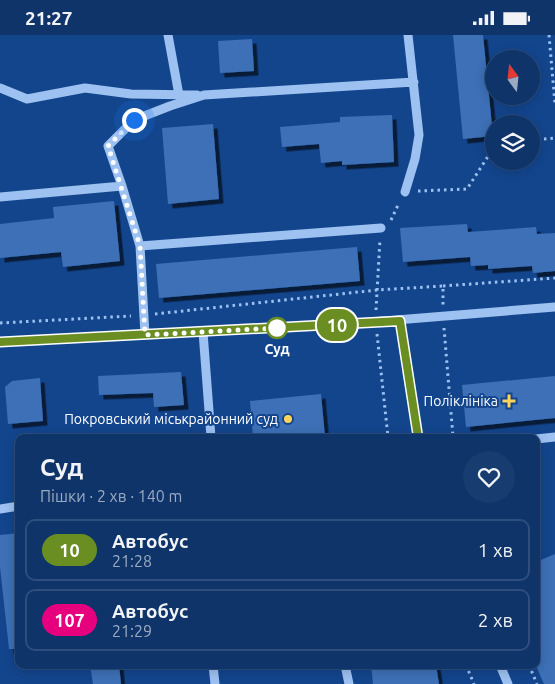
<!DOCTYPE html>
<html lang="uk">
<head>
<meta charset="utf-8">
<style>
	body { margin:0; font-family:Ubuntu,sans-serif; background:#173c70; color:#f1f3f6; height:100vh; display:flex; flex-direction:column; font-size:19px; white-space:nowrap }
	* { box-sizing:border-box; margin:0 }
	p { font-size:16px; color:#9baac1 }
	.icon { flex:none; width:28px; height:28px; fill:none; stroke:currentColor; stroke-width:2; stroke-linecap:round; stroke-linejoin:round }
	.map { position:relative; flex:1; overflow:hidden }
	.side { position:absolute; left:15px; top:399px; width:525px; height:235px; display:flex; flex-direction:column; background:#0e346a; border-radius:10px; box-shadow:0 2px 12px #0003,0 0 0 1px #2e4f7e }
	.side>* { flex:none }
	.badge { padding:0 10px; border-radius:16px; font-size:18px; line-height:32px }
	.needle { width:32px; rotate:345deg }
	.tools { position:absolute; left:485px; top:15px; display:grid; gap:10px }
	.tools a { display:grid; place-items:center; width:55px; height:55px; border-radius:50%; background:#0e346a; box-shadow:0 2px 12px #0003,0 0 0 1px #2e4f7e; font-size:25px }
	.you { position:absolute; width:25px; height:25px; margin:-12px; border:4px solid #fff; border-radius:50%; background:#1a73e8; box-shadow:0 0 0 8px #1a73e833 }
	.map>.badge { position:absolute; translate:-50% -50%; box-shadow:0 0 0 2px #fff }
	.round { display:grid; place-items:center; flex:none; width:52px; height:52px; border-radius:26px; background:#173c70 }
	.summary { display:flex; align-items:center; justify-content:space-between; height:85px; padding:0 25px }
	h1 { font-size:24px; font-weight:700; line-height:38px }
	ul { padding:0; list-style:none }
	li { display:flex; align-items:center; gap:15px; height:62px; margin:0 10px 8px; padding:0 15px; border:2px solid #2e4f7e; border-radius:10px }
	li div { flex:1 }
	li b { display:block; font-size:19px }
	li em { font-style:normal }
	li .badge { min-width:55px; font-weight:700; text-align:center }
	.status { display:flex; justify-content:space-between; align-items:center; height:35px; padding:0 25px; background:#0e346a; direction:ltr }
	.status svg { height:14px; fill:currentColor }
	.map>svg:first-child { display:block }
	.building { fill:#3c70b7; filter:url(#shadow) }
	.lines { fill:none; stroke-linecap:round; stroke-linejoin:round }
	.path { stroke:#9dc1f1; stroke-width:3; stroke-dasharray:2.5 4; stroke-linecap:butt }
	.minor { stroke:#9dc1f1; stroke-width:9 }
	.line-casing { stroke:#fff; stroke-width:11 }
	.line { stroke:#6b8e23; stroke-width:8 }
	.walk { stroke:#fff; stroke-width:5; stroke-dasharray:0 9 }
	.stop-dot { fill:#fff; stroke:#6b8e23; stroke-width:2.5 }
	.poi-dot { fill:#ffd45d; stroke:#13458d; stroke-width:2 }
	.labels { text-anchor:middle; stroke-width:4; stroke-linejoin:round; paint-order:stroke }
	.stop-label { font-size:14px; font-weight:bold; fill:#fff; stroke:#13458d }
	.poi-label { font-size:14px; fill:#fff; stroke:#13458d; text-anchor:end }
</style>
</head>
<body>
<div class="status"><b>21:27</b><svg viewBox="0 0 49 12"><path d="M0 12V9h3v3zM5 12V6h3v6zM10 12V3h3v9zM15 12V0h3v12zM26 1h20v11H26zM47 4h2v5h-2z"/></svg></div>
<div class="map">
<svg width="555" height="649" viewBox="0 0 555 649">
	<defs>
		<filter id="shadow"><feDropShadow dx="4.5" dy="4.5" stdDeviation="0" flood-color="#0009"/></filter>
	</defs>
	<rect width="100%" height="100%" fill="#13458d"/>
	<path class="building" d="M453 0H483L493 101 463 104Z
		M252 4 254 36 220 38 218 6Z
		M392 80 394 127 342 130V126L321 128 319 109 282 112 280 92 340 87V82Z
		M213 89 219 164 168 169 162 93Z
		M114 166 120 226 63 232 61 217 0 223V189L54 183 53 172Z
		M467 189 468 197 536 192 537 199 555 198V236L533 238 532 231 488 234V230L471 231 470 222 403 227 400 193Z
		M357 212 360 246 159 263 156 229Z
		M181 337 184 370 154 372 153 358 99 360 98 341Z
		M555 341V383L466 392 462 350Z
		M40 343 43 386 8 389 5 352 12 346Z
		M321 359 325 402H253L250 366Z
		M19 498V614H9L0 532V500Z
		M555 519V649H544L536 631V527Z
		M90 630H119L121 649H93Z
		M371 630H436L439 649H373Z"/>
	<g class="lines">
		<path class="path" d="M549 0 555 69
			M531 105 555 103
			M418 156 467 154 494 112
			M391 185 399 168
			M443 251 555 243
			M376 275 380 204
			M155 279 377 255 443 251V270
			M0 288 131 281
			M444 293 453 402
			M377 299 388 402
			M466 630 474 649
			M529 630 537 649"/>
		<path class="minor" d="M168 0 179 60
			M0 53 27 64 85 53 131 59 197 60
			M122 151 108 111 134 85 170 71 204 60 414 47
			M405 157 415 124 419 100 408 0
			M0 162 122 151 140 211
			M400 286 418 402
			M203 297 211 402
			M145 300 140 211 381 193
			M0 307 347 289 555 272
			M536 404 555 402
			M0 474 19 471
			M213 630 215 649
			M345 630 349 649
			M500 630 508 649"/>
	</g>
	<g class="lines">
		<g class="line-casing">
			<path id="line" d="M0 307 400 286 418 402"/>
		</g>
		<use href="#line" class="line"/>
		<path class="walk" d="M134 85 108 111 140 211 145 300 277 293"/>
	</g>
	<circle class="stop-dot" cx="277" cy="293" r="10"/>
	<g class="poi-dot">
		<path d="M506.5 358.5h5v5h5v5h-5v5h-5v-5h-5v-5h5z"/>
		<circle cx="288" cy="384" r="5"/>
	</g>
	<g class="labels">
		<g class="stop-label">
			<text x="277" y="319">Суд</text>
		</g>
		<g class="poi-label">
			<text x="498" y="371">Поліклініка</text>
			<text x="278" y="389">Покровський міськрайонний суд</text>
		</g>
	</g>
</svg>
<div class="tools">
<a><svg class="needle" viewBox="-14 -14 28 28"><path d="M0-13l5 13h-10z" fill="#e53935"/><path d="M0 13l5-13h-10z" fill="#9baac1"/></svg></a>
<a><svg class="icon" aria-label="layers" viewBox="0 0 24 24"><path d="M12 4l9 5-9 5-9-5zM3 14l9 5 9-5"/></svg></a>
</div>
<div class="you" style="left:134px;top:85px"></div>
<b class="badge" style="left:337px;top:290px;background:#6b8e23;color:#fff">10</b>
<section class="side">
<div class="summary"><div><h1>Суд</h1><p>Пішки · 2 хв · 140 m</p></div><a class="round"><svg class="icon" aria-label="heart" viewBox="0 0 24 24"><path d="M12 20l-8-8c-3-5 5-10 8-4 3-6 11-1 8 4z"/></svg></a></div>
<ul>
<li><span class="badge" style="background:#6b8e23;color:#fff">10</span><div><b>Автобус</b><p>21:28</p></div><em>1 хв</em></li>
<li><span class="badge" style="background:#e6007e;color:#fff">107</span><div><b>Автобус</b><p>21:29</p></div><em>2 хв</em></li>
</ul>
</section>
</div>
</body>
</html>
